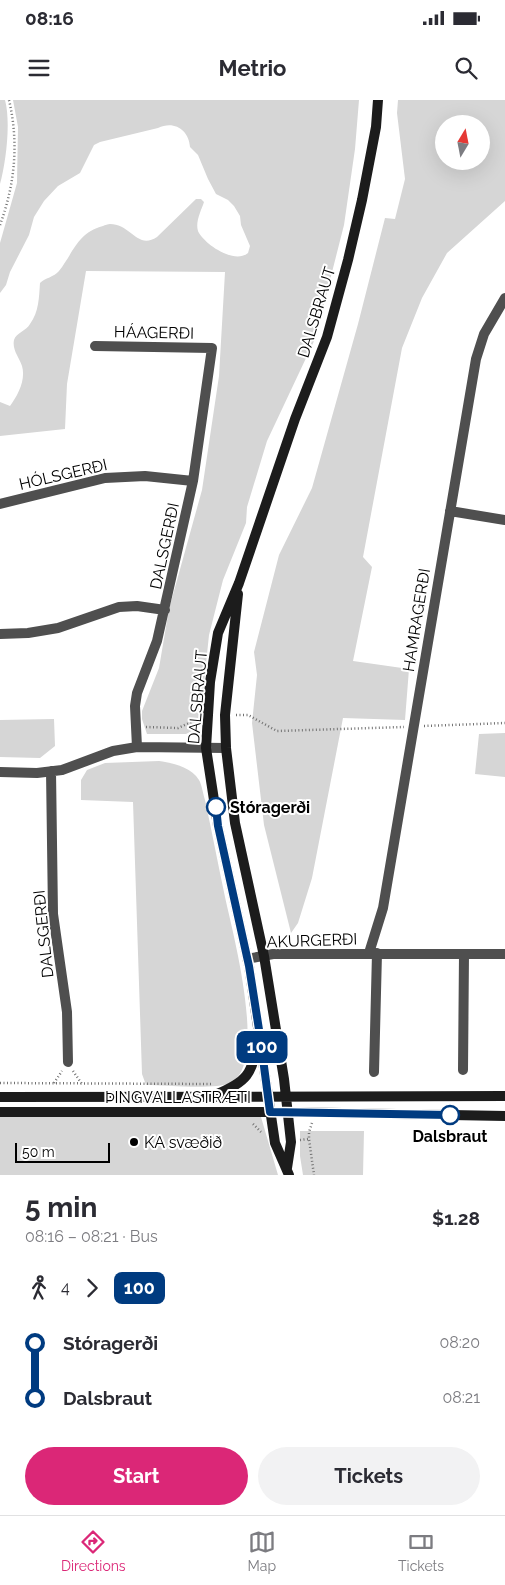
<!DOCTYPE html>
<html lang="en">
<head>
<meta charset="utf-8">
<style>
	body { margin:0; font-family:Raleway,sans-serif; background:#f2f2f3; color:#2b2b33; height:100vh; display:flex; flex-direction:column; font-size:19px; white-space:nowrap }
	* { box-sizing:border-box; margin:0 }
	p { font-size:16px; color:#7c7c81 }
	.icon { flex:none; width:28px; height:28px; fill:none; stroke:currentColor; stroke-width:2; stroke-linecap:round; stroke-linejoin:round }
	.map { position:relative; height:1075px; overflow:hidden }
	.sheet { display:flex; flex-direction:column; background:#fff; flex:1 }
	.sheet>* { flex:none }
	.badge { padding:0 10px; border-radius:8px; font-size:18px; line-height:32px }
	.needle { width:32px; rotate:10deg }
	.fabs { position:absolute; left:435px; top:15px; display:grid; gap:10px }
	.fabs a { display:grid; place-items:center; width:55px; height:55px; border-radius:50%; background:#fff; box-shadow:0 5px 20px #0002; font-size:25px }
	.scale { position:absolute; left:15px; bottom:12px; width:95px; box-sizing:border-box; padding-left:5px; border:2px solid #000; border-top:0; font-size:14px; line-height:18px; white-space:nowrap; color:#000; -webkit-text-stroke:4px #fff; paint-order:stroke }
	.map>.badge { position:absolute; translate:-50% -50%; box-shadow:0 0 0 2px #fff }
	.legs { display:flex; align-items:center; gap:8px; height:55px; padding:0 25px; font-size:16px }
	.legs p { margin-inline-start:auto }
	.head { display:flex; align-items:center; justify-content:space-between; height:85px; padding:0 25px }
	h1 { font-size:28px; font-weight:700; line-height:38px }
	.cta { display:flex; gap:10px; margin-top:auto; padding:10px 25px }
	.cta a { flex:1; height:58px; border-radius:30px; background:#db2777; color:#fff; font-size:20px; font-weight:700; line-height:58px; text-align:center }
	.cta a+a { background:#f2f2f3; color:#2b2b33 }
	ul { padding:0 25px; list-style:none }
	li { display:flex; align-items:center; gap:18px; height:55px; font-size:19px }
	li i { display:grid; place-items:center; width:8px; height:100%; margin:0 6px; background:currentColor }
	li i::after { content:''; width:12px; height:12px; margin:-6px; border:4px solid; border-radius:50%; background:#fff }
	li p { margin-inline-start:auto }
	li:first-child i { background:linear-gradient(#0000 50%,currentColor 0) }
	li:last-child i { background:linear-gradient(currentColor 50%,#0000 0) }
	.status { display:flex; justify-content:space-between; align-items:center; height:35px; padding:0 25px; background:#fff; direction:ltr }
	.status svg { height:14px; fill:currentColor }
	header { display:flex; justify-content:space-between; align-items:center; height:65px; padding:0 25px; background:#fff; font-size:22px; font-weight:700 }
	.tab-bar { display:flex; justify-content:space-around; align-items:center; height:70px; border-top:1px solid #e1e1e2; background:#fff; font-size:14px; color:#7c7c81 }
	.tab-bar a { display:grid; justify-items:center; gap:2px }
	.tab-bar .current { color:#db2777 }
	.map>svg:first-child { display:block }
	.green { fill:#d6d6d6; fill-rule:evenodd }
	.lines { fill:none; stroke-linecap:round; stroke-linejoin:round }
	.path { stroke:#717171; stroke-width:2.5; stroke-dasharray:1 2.5; stroke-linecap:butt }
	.street { stroke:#4f4f4f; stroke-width:10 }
	.secondary { stroke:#1c1c1c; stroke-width:10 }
	.line-1-casing { stroke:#fff; stroke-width:11 }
	.line-1 { stroke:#003b80; stroke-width:8 }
	.stop-1-dot { fill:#fff; stroke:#003b80; stroke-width:2.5 }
	.poi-dot { fill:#000; stroke:#fff; stroke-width:2 }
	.labels { text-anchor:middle; stroke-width:4; stroke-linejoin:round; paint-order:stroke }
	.street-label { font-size:16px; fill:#000; stroke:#fff }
	.stop-label { font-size:16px; font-weight:bold; fill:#000; stroke:#fff; text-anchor:start }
	.poi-label { font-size:16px; fill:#000; stroke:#fff; text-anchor:start }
</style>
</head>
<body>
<div class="status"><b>08:16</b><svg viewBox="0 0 49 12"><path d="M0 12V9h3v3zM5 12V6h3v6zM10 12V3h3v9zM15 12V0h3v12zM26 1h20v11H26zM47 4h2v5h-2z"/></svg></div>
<header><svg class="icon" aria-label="menu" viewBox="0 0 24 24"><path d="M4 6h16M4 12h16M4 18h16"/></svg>Metrio<svg class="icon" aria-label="search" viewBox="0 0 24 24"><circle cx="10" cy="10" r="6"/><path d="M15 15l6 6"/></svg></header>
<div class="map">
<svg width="505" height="1075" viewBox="0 0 505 1075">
	<rect width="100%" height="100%" fill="#fff"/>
	<path class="green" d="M0 0H5C11 22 6 62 0 84Z
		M13 0H359L355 49 344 125 315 239 267 341 247 407 246 423 223 480 209 535 200 621 196 629 186 634H147L142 619V611L159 568 169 509 202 390 219 276 225 172 86 171 67 284 65 329 0 336V302L10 306C18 295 26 280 22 266 19 257 12 250 14 240 16 233 26 231 30 224 39 212 39 197 40 183 45 178 54 177 59 171 74 152 77 133 103 126 105 125 108 124 110 124 131 124 137 150 157 137L196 99H201L204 102C201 111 194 124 199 133 207 146 235 164 248 153L250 146 241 125 240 116 234 106 228 100 216 94 208 79 198 55 190 47C189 30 174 20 158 28L100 42 94 45 80 73 58 86 44 101 34 117 29 135 10 172 6 185 0 193V143L17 83 18 27Z
		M398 0H505V101L447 153 422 198 402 248 363 457 372 467 353 561 409 569 405 620 343 618 312 778 298 823 291 833 264 725 252 623 257 575 254 552 279 455 312 388 358 224 385 118 395 119 405 79 397 13ZM444 24H481V61H444Z
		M54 619 55 646 40 658 0 657V620Z
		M505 633V677L475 674 479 634Z
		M159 661C173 663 191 667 199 680 202 685 203 694 205 700 212 732 218 764 225 797 232 830 269 966 230 983 215 990 165 985 146 985L142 974 133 702 81 700V680L87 670 105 663Z
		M0 1011 261 1017 278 1075H0Z
		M300 1031H364L363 1075H303L300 1056Z"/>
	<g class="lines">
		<path class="path" d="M0 125C15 84 19 43 9 0
			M236 615H248L277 631 404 627
			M424 626 505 623
			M146 627 178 628 196 620
			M73 971 82 984
			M0 983 212 984
			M54 983 62 971
			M312 1023 309 1032V1039L314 1075
			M253 1024 261 1032
			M300 1040 309 1039"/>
		<path class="street" d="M95 246 212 248 193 381 157 541 137 593 135 606 137 647
			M0 404 105 378 145 376 193 381
			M450 411 505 420
			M0 534 28 533 58 528 119 507 137 506 165 510
			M51 671 53 814 67 912 68 962
			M0 672 37 673 62 670 113 651 137 647 226 648
			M369 853 383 808 476 259 484 234 505 198
			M247 859 273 854H505
			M463 970 464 854
			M374 972 377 853"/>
		<path class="secondary" d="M238 494 225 615 226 648 235 723 264 856 284 979 291 1042 287 1068
			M215 995C247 982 253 974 257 940
			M0 997C168 998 337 996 505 996
			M0 1012H288L505 1016
			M289 1075 275 1043 249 866 218 726 206 648 210 582 218 533 239 483 295 319 327 237 348 160 362 100 376 27 378 0"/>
	</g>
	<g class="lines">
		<g class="line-1-casing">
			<path id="line-1" d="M216 707 218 726 249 866 260 936 270 1012 450 1015"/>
		</g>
		<use href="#line-1" class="line-1"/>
	</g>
	<g class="stop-1-dot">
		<circle cx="216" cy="707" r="9"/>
		<circle cx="450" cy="1015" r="9"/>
	</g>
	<circle class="poi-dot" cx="134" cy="1042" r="5"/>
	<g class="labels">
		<g class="street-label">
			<text transform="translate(316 212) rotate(-73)" y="6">DALSBRAUT</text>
			<text transform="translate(154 232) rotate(1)" y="6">HÁAGERÐI</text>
			<text transform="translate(63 374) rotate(-13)" y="6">HÓLSGERÐI</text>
			<text transform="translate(164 446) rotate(-78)" y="6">DALSGERÐI</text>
			<text transform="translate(416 520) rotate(-81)" y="6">HAMRAGERÐI</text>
			<text transform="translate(197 597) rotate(-85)" y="6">DALSBRAUT</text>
			<text transform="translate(43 834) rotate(-96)" y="6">DALSGERÐI</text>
			<text transform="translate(312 840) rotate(-2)" y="6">AKURGERÐI</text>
			<text x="178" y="1003">ÞINGVALLASTRÆTI</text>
		</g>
		<g class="stop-label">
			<text x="230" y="713">Stóragerði</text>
			<text x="450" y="1042" text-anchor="middle">Dalsbraut</text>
		</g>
		<g class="poi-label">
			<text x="144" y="1048">KA svæðið</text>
		</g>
	</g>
</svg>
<div class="fabs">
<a><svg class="needle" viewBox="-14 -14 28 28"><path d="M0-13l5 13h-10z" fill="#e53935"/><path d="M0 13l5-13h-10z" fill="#7c7c81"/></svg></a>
</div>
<div class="scale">50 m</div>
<b class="badge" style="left:262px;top:947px;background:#003b80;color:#fff">100</b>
</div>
<section class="sheet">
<div class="head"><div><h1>5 min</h1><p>08:16 – 08:21 · Bus</p></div><b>$1.28</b></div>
<div class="legs"><svg class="icon" aria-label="walk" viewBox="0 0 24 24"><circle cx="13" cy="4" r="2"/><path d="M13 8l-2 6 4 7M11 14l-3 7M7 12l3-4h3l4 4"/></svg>4<svg class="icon" aria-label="forward" viewBox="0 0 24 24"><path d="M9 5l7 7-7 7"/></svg><b class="badge" style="background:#003b80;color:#fff">100</b></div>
<ul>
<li><i style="color:#003b80"></i><b>Stóragerði</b><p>08:20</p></li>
<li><i style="color:#003b80"></i><b>Dalsbraut</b><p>08:21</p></li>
</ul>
<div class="cta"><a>Start</a><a>Tickets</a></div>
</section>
<nav class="tab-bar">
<a class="current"><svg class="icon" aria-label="directions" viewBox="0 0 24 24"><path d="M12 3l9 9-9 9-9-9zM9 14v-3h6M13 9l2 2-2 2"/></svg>Directions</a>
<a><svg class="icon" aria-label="map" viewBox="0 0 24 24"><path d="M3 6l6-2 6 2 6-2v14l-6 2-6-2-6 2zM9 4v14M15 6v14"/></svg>Map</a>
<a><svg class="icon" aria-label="tickets" viewBox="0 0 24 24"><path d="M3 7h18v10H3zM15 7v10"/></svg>Tickets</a>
</nav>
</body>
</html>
